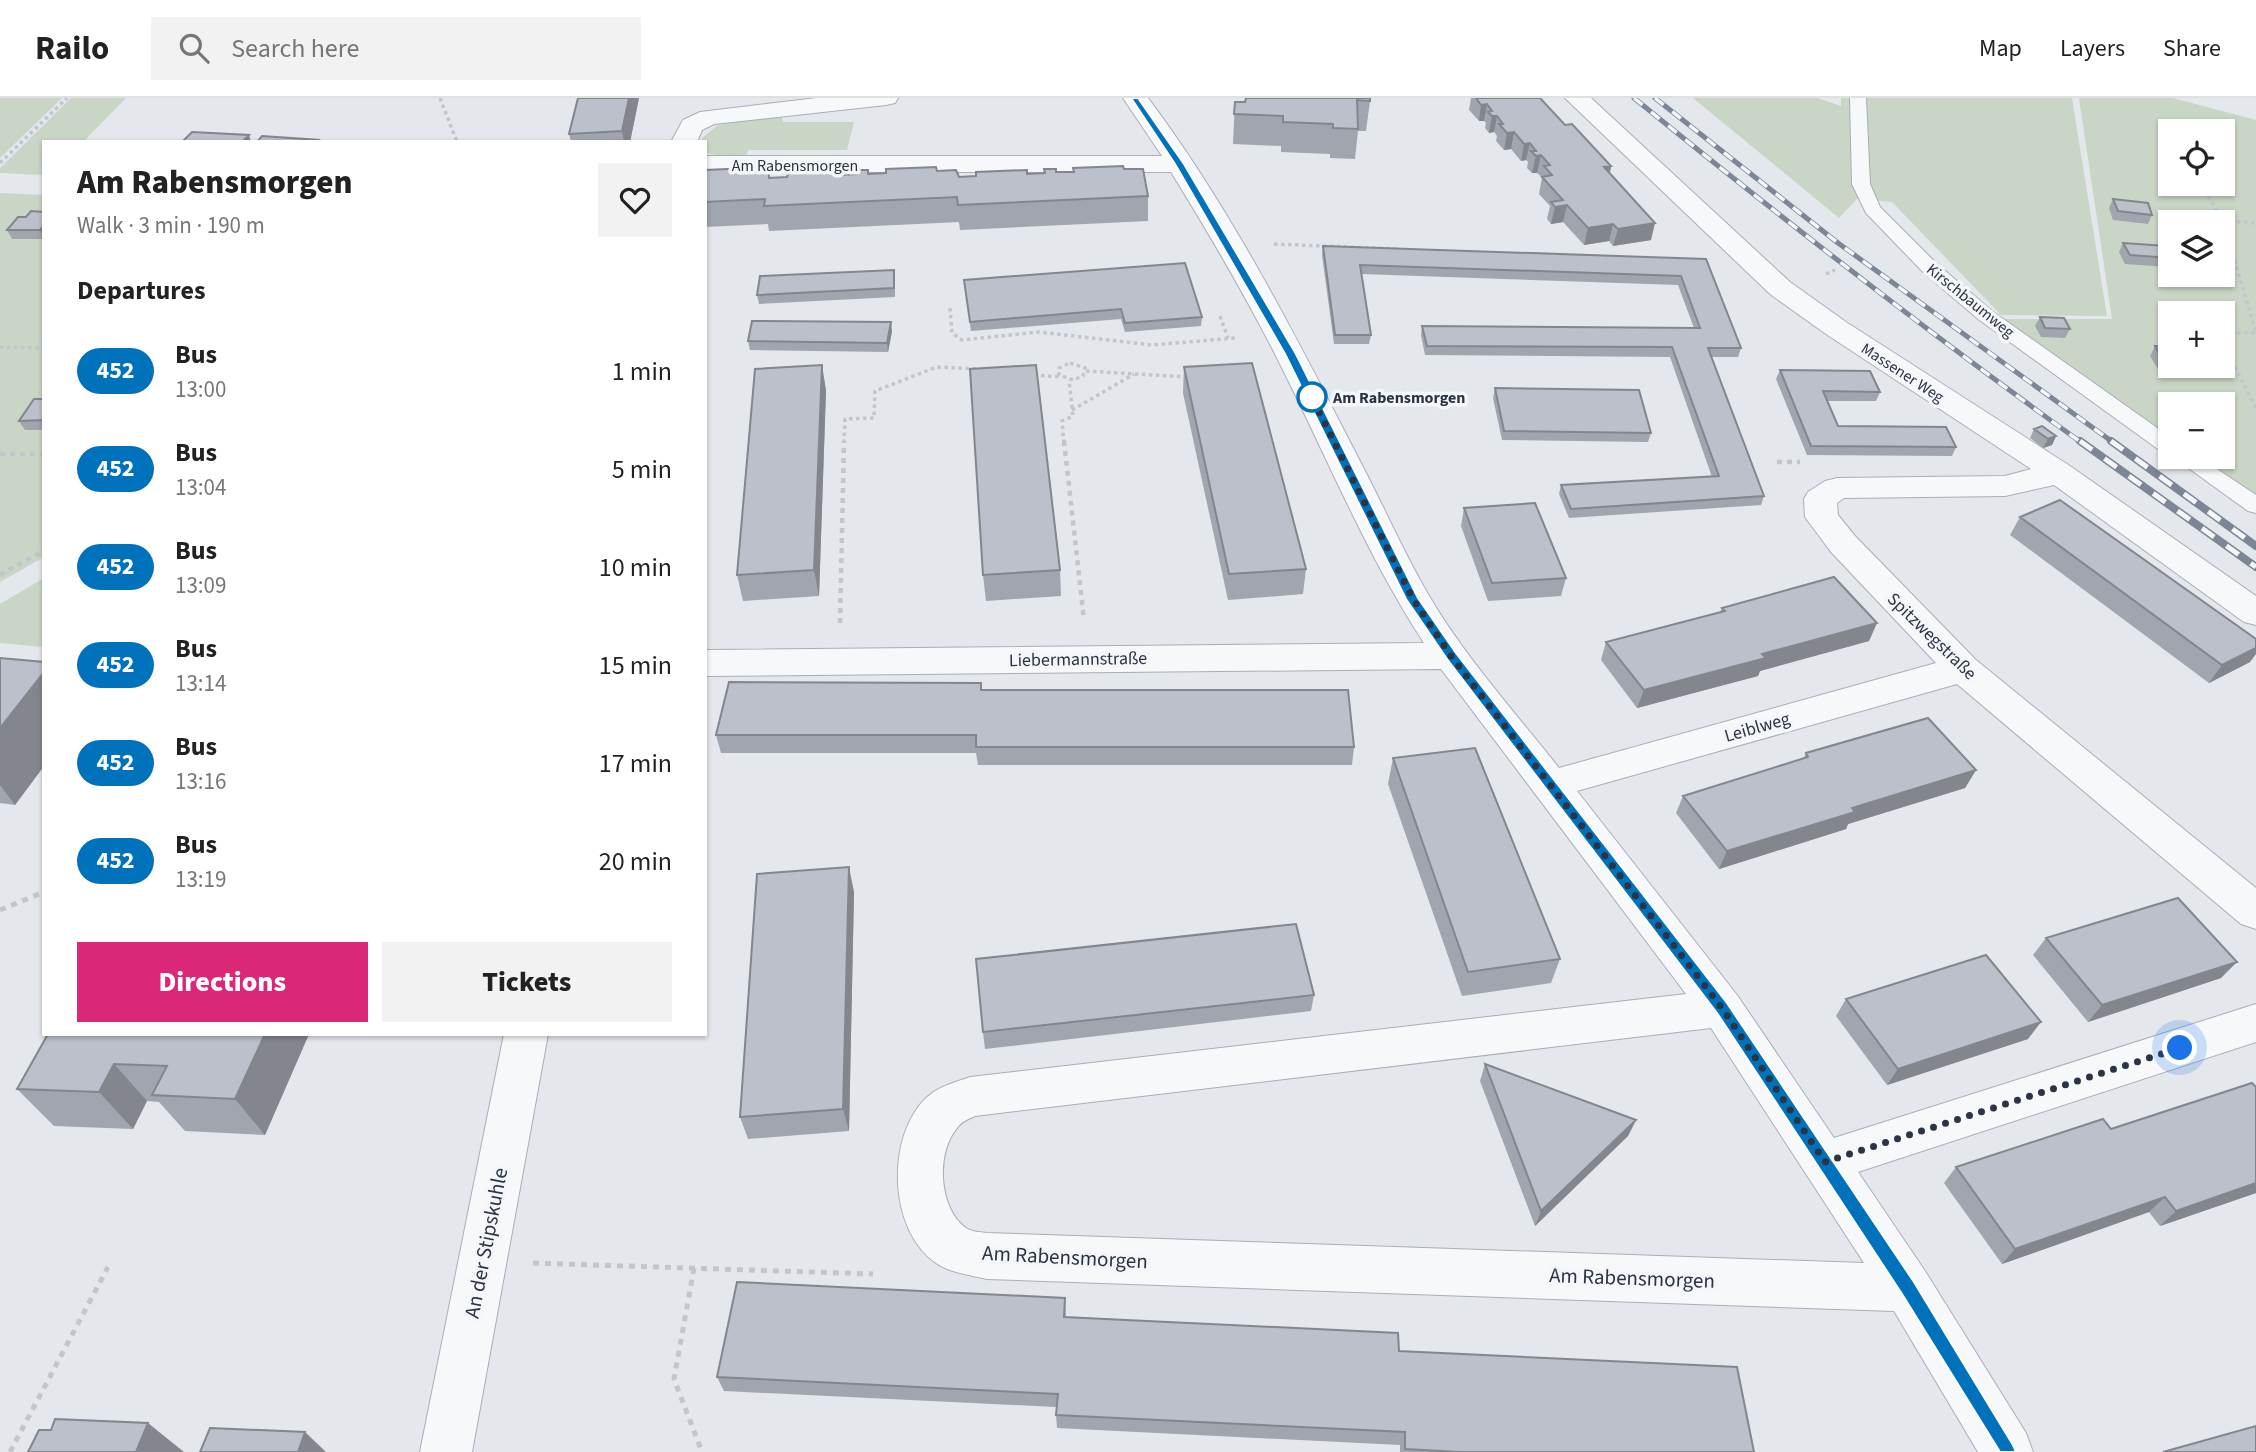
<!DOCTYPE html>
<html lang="en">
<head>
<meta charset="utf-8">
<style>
	body { margin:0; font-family:"Source Sans 3",sans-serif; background:#f2f2f2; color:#222; height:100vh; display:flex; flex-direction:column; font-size:26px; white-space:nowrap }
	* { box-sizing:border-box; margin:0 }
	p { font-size:23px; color:#767676 }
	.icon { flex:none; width:38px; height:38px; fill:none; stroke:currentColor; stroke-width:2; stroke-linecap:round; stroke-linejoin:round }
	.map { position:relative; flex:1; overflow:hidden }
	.panel { position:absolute; left:42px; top:42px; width:665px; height:896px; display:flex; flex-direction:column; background:#fff; border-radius:0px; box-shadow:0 2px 5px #0004 }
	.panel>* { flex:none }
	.badge { padding:0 14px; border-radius:23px; font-size:24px; line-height:46px }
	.tools { position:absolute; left:2158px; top:21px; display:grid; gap:14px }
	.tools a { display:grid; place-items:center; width:77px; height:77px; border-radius:0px; background:#fff; box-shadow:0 2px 5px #0004; font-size:35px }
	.you { position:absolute; width:35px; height:35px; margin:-18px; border:5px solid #fff; border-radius:50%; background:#1a73e8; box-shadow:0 0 0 10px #1a73e833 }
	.map>.badge { position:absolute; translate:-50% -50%; box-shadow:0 0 0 4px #fff }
	h2 { padding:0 35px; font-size:26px; line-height:63px }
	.round { display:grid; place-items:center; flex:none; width:74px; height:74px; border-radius:0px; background:#f2f2f2 }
	.overview { display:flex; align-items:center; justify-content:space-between; height:119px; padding:0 35px }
	h1 { font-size:33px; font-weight:800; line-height:52px }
	.cta { display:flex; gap:14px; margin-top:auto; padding:14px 35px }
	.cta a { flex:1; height:80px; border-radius:0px; background:#db2777; color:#fff; font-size:28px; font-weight:800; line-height:80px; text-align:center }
	.cta a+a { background:#f2f2f2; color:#222 }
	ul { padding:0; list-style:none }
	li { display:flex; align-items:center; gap:21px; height:98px; padding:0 35px }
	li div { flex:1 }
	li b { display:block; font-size:26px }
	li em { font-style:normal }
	li .badge { min-width:77px; font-weight:700; text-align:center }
	header { display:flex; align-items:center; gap:42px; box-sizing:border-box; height:98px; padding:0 35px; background:#fff; border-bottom:2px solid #e0e0e0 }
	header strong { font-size:33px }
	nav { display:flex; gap:38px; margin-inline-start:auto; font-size:24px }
	.search { width:490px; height:63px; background:#f2f2f2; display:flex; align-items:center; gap:18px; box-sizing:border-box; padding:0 24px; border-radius:0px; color:#767676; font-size:26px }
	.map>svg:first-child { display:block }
	.green { fill:#c9d6c5; fill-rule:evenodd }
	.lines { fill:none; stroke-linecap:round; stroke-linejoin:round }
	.lane-casing { stroke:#a9aeb7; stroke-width:2 }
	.street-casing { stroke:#a9aeb7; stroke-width:2 }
	.path-far2 { stroke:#c2c5cb; stroke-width:3.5; stroke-dasharray:3.5 3.5; stroke-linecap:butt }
	.path-far1 { stroke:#c2c5cb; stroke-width:4.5; stroke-dasharray:5 5; stroke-linecap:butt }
	.path { stroke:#c2c5cb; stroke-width:5; stroke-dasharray:6 6; stroke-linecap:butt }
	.lane { fill:#f7f8fa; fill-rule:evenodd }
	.street { fill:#f7f8fa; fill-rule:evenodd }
	.rail-far1-casing { stroke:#7d8696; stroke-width:5 }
	.rail-casing { stroke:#7d8696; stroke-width:8 }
	.rail-far1 { stroke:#f4f6f9; stroke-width:3.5; stroke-dasharray:11; stroke-linecap:butt }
	.rail { stroke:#f4f6f9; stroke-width:5; stroke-dasharray:15; stroke-linecap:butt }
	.wall { fill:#a1a5ae }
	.shaded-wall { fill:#83868d }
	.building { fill:#bbc0ca; stroke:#83868d; stroke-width:2 }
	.line { fill:#0072bc; stroke:#fff; stroke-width:2 }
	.walk { stroke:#2b3445; stroke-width:7; stroke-dasharray:0 12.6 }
	.stop-dot { fill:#fff; stroke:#0072bc; stroke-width:3.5 }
	.labels { text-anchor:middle; stroke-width:7; stroke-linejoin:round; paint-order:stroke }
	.far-street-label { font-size:16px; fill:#2b3445; stroke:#f4f6f9 }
	.far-stop-label { font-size:16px; font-weight:bold; fill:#2b3445; stroke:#f4f6f9; text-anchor:start }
	.street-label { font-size:18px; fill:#2b3445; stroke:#f4f6f9 }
	.near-street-label { font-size:21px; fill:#2b3445; stroke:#f4f6f9 }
</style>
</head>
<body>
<header>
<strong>Railo</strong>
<div class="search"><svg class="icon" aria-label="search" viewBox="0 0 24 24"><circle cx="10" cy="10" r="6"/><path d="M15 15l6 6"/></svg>Search here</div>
<nav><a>Map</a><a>Layers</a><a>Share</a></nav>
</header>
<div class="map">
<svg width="2256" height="1354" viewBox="0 0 2256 1354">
	<rect width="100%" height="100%" fill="#e4e7ec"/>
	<path class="green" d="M0 0H62L0 60Z
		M71 0H126L83 44H44V77L0 75V70Z
		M1693 0H1818L1841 8V0H2072L2107 218 2001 217 1892 104 1857 101 1839 120Z
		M2079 0H2173L2256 22V396L2196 359H2222V306H2170V341L2003 221H2112ZM2170 33H2222V86H2170ZM2170 124H2222V177H2170ZM2170 215H2222V268H2170Z
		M781 17 783 24H854L847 52H748L746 60 715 57 705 54V44H702V40L718 27Z
		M0 95 44 97V459L0 484Z
		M44 480V549L0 545V506Z"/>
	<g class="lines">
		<g class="lane-casing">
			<path id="lane" d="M1850 0H1866L1870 86 1880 109 1936 165 1992 213 2170 339V356L2162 354 1978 221 1922 173 1866 115 1852 86Z
				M2173 359H2199L2256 397V415L2248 413Z"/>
		</g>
		<g class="street-casing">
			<path id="street" d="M817 0H898L895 5 886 7 714 26 702 32 697 44H671L683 22 700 14Z
				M1123 0H1148C1231 110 1300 246 1363 369 1385 411 1404 455 1428 496 1464 558 1514 613 1559 670L1936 565 1831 454 1805 419 1804 401 1808 394 1825 383 1837 380 2005 378 2031 371 1826 236 1770 196 1565 0H1591L1790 184 1846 224 2070 368 2256 498V527L2244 524 2054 387 2005 398 1844 400 1837 405 1838 417 1855 438 1976 562 2256 790V831L2241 826 1957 586 1577 693 1737 897 1834 1040 2256 906V944L1858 1074 1925 1173 2026 1335 2033 1354H1978L1894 1213 987 1181C970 1177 950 1175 936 1165 888 1132 886 1039 926 1000 937 989 956 984 970 979L1686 896 1441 571 705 578V552L1424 545C1365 455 1325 354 1276 258 1244 195 1208 134 1171 74H705V58H1162ZM1711 930 1864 1165 987 1135C981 1134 971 1134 966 1130 938 1110 936 1055 957 1030 961 1024 968 1021 975 1018Z
				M504 936H548L472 1354H420Z"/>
		</g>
		<path class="path-far2" d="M440 0 457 44
			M0 65 67 0
			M2201 86 2223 123 2256 235H2222
			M2223 123 2256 125
			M1274 146 1398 151
			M1826 176 1835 172
			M950 210 952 235 962 242 1039 234 1152 247 1235 240
			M1220 218 1228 240
			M2222 244 2256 310
			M0 249 44 250
			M1070 265 1085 270 1083 278 1073 282 1059 277V270Z
			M1086 273 1187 279
			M1034 277 1061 279
			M1072 312 1134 276
			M844 345 845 321 874 320 875 293 937 269 980 271
			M1064 345 1062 323 1073 318 1069 282"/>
		<path class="path-far1" d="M1064 343 1084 522
			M0 356H44
			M1777 364H1800
			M0 477 39 455 44 449
			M840 525 844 343"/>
		<path class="path" d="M0 812 44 794
			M533 1165 873 1176
			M694 1170 674 1281 702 1354
			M10 1354 108 1169"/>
		<use href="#lane" class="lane"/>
		<use href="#street" class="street"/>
		<g class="rail-far1-casing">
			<path id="rail-far1" d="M1634 0C1780 119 1929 235 2082 345
				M1655 0 1838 145 2114 345"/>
		</g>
		<g class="rail-casing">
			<path id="rail" d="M2080 343 2256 469
				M2111 343 2256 448"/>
		</g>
		<use href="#rail-far1" class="rail-far1"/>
		<use href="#rail" class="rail"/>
	</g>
	<path class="wall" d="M639 0 630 44H571L569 36Z
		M1246 0 1370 3 1366 33H1358L1355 61 1330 60V56L1281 54V48L1233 46 1235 4H1245Z
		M1471 0H1540L1565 27 1611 68 1610 75 1651 142 1613 148 1609 143 1584 147 1563 124 1551 126 1547 121 1550 108 1539 96 1542 79 1537 75H1532L1527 70 1528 64 1526 62 1521 63 1511 51 1504 52 1496 43 1497 38 1494 34 1489 35 1485 30 1486 25 1484 23H1479L1469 12Z
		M1124 71 1148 98V123L960 132 959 124 769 133 768 126 705 129V72L750 74 770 80 937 73 959 79Z
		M2113 101 2152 117 2148 126 2113 122 2109 110Z
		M44 114V141H12L7 132 26 119Z
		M2123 145 2170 156V164L2167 169 2125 166 2119 154Z
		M1323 148 1706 161 1741 250 1738 259H1711L1764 398 1761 407 1569 420 1559 396 1561 387 1712 379 1670 259 1425 257 1421 237 1422 228 1694 230 1678 187 1361 176 1371 237 1369 246H1334L1322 157Z
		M895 181V199L759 206 757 197Z
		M965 191 1202 219 1201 228 1125 234 1121 221 971 233Z
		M2040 219 2070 231 2065 240 2041 239 2035 228Z
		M892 233 888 254 750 252 748 243Z
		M2155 248 2190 270 2185 279 2162 278 2150 258Z
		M1184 269 1306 471 1303 496 1228 502 1183 295Z
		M1780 272 1880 294 1876 303H1827L1838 328 1956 349 1952 358 1807 357 1776 281Z
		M1495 290 1651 335 1648 344 1502 342 1493 300Z
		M826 292 819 498 743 503 737 477Z
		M2164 300 2170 306V324L2167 323 2159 309Z
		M44 301V332H25L19 323Z
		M2034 331 2056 338 2052 347 2043 350 2030 340Z
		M1464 410 1566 480 1561 498 1488 503 1461 428Z
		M2020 419 2250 564 2209 585 2010 437Z
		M1060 472 1061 498 986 503 983 477Z
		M1722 510 1869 543 1760 573 1758 578 1637 610 1601 562 1606 544 1720 514Z
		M0 560 44 564V668L15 707 0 705Z
		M982 592 1354 649 1352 667H978L976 655H721L716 637Z
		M1806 655 1976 672 1965 690 1848 726 1846 731 1719 771 1676 715 1683 698 1803 661Z
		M1393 660 1560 861 1551 885 1462 898 1388 686Z
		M854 794 849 1033 748 1041 740 1019Z
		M2046 840 2221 880 2088 924 2033 857Z
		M1314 897 1311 913 985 951 983 934Z
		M1846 901 2028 941 1887 987 1836 918Z
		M48 936H309L265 1037 185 1033 159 1004 147 1003 133 1031 54 1028 17 991Z
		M1485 966 1636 1022 1628 1038 1535 1128 1480 983Z
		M2256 989V1095L2160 1128 2149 1114 2002 1166 1944 1085 1956 1069 2111 1031Z
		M1065 1200 1066 1219 1399 1253 1754 1354H1400V1347L1057 1330 1056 1317V1309L724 1293 717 1279Z"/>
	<path class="shaded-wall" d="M629 0H639L630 44H624L622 33Z
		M1487 6 1484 23H1479L1481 7Z
		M1492 18H1497L1494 34 1489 35Z
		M1514 34 1511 51 1504 52 1507 35Z
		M249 37 251 44H242Z
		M1530 45 1526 62 1521 63 1524 46Z
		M1541 57 1537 75H1532L1536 58Z
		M1611 68 1607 85 1604 69Z
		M1567 107 1563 124 1551 126 1555 109Z
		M1655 125 1651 142 1613 148 1618 131Z
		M1613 126 1609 143 1584 147 1588 130Z
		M44 127V139L40 132Z
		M891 224 892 233 888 254 887 245Z
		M822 267 826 292 819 498 814 472Z
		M2056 338 2052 347 2043 350 2048 341Z
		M1877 525 1869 543 1760 573 1758 578 1637 610 1644 592 1762 556Z
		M2256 550V556L2250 564 2209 585 2222 567Z
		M44 574V668L15 707 0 687V630Z
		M1976 672 1965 690 1848 726 1846 731 1719 771 1727 753 1852 710Z
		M849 769 854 794 849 1033 843 1011Z
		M2237 864 2221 880 2088 924 2102 907Z
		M2041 924 2028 941 1887 987 1898 971Z
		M265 936H309L265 1037 235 1001Z
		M114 966 147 1003 133 1031 99 994Z
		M1636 1022 1628 1038 1535 1128 1541 1113Z
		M2256 1085V1095L2160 1128 2176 1113Z
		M2165 1099 2149 1114 2002 1166 2015 1151Z
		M148 1325 184 1354H136Z
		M305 1334 326 1354H298Z"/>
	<path class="building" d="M578 0H629L622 33 569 36Z
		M1246 0H1370V3L1357 2 1358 31 1333 30V26L1283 24V18L1234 16 1235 4H1245Z
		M1476 0H1540L1565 27 1572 26 1611 68 1604 69 1655 125 1618 131 1613 126 1588 130 1567 107 1555 109 1551 104 1563 102 1542 79 1552 77 1544 68 1550 67 1541 57 1536 58 1531 53H1536L1530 45 1524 46 1514 34 1507 35 1499 26H1503L1497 18H1492L1488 14 1492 13 1487 6 1481 7Z
		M192 34 249 37 242 44H182Z
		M262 38 319 42 318 44H257Z
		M1123 68 1124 71H1143L1148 98 958 107 957 99 764 108 765 101 705 104V72L750 70 749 74 769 73V80L787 79 788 75 839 73V77L857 76V72H868V76L886 75V71L936 69 937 73 956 72 959 79 976 78V74L1027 72V76L1045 75 1044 71H1056V74H1074L1073 70Z
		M2113 101 2148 105 2152 117 2118 113Z
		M31 113 44 114V127L40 132H7L18 119H26Z
		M2123 145 2166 148 2170 156V160L2130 157Z
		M1323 148 1706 161 1741 250H1708L1764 398 1571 411 1561 387 1719 378 1672 249 1427 248 1422 228 1700 230 1681 178 1360 167 1371 237H1335Z
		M1185 165 1202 219 1125 225 1121 211 970 224 964 182Z
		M894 172V190L757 197 760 178Z
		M2040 219 2064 220 2070 231 2045 230Z
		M752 223 891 224 887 245 748 243Z
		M2155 248 2170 249V268H2189L2190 270 2167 269Z
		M1252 265 1306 471 1229 476 1184 269Z
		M822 267 814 472 737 477 755 271Z
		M1036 267 1060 472 983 477 970 271Z
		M1780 272 1870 273 1880 294 1823 293 1838 328 1946 329 1956 349 1811 348Z
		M1495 290 1639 292 1651 335 1504 333Z
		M2164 300 2200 302 2203 306H2170V310Z
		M34 301H44V322L19 323Z
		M2042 328 2056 338 2048 341 2034 331Z
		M2060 402 2256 541V550L2222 567 2020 419Z
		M1535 405 1566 480 1492 485 1464 410Z
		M1834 479 1877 525 1762 556 1766 560 1644 592 1606 544 1725 513 1722 510Z
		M0 560 44 564V574L0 630Z
		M729 584 981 585V592H1348L1354 649H976V637H716Z
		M1928 620 1976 672 1852 710 1855 714 1727 753 1683 698 1808 659 1806 655Z
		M1475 650 1560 861 1468 874 1393 660Z
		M849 769 843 1011 740 1019 757 776Z
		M2178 800 2237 864 2102 907 2046 840Z
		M1296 826 1314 897 983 934 976 861Z
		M1986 857 2041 924 1898 971 1846 901Z
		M48 936H265L235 1001 152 997 167 968 114 966 99 994 17 991Z
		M1485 966 1636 1022 1541 1113Z
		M2252 985 2256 989V1085L2176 1113 2165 1099 2015 1151 1956 1069 2103 1021 2111 1031Z
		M737 1184 1065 1200 1064 1219 1398 1235 1399 1253 1737 1269 1754 1354H1460L1405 1351V1334L1056 1317 1058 1296 717 1279Z
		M55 1321 148 1325 136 1354H28L39 1332H51Z
		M2256 1328V1354H2163Z
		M210 1330 305 1334 298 1354H200Z"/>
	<path class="line" d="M1131 0H1138L1184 66 1296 256 1418 500 1456 555 1727 905 1914 1184 2013 1347 2016 1354H2000L1902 1196 1717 915 1447 561 1406 501 1285 256 1175 66Z"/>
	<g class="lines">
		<path class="walk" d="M1312 299 1307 290 1413 501 1451 558 1722 910 1825 1064 2180 950"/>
	</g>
	<circle class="stop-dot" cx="1312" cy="299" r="14"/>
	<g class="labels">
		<g class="far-street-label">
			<text x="795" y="73">Am Rabensmorgen</text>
			<text transform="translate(1971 202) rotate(39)" y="6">Kirschbaumweg</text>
			<text transform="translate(1903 274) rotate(33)" y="6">Massener Weg</text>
		</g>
		<g class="far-stop-label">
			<text x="1333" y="305">Am Rabensmorgen</text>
		</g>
		<g class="street-label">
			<text transform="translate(1932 538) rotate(44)" y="6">Spitzwegstraße</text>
			<text transform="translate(1078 561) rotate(-1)" y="6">Liebermannstraße</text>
			<text transform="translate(1757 629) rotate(-16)" y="6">Leiblweg</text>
		</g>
		<g class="near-street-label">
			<text transform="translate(486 1145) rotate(-79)" y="7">An der Stipskuhle</text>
			<text transform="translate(1065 1159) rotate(3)" y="7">Am Rabensmorgen</text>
			<text transform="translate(1632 1180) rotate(2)" y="7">Am Rabensmorgen</text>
		</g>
	</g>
</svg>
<div class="tools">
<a><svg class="icon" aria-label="locate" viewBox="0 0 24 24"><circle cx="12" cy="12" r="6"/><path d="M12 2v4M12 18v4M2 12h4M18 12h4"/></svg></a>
<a><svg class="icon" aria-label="layers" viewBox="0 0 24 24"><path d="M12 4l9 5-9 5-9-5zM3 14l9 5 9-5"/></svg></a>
<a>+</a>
<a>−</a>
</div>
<div class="you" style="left:2180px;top:950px"></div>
<section class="panel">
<div class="overview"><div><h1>Am Rabensmorgen</h1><p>Walk · 3 min · 190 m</p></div><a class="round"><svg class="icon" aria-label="heart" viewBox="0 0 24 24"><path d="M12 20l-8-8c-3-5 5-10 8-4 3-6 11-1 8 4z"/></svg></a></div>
<h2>Departures</h2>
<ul>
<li><span class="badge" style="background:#0072bc;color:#fff">452</span><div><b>Bus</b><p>13:00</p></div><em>1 min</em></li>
<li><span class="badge" style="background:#0072bc;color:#fff">452</span><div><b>Bus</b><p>13:04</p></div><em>5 min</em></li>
<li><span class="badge" style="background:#0072bc;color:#fff">452</span><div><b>Bus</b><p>13:09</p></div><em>10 min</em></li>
<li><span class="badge" style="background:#0072bc;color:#fff">452</span><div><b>Bus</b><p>13:14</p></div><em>15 min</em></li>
<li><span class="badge" style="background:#0072bc;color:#fff">452</span><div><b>Bus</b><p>13:16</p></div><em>17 min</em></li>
<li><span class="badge" style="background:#0072bc;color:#fff">452</span><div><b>Bus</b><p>13:19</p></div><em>20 min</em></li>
</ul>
<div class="cta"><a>Directions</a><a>Tickets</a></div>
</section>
</div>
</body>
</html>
